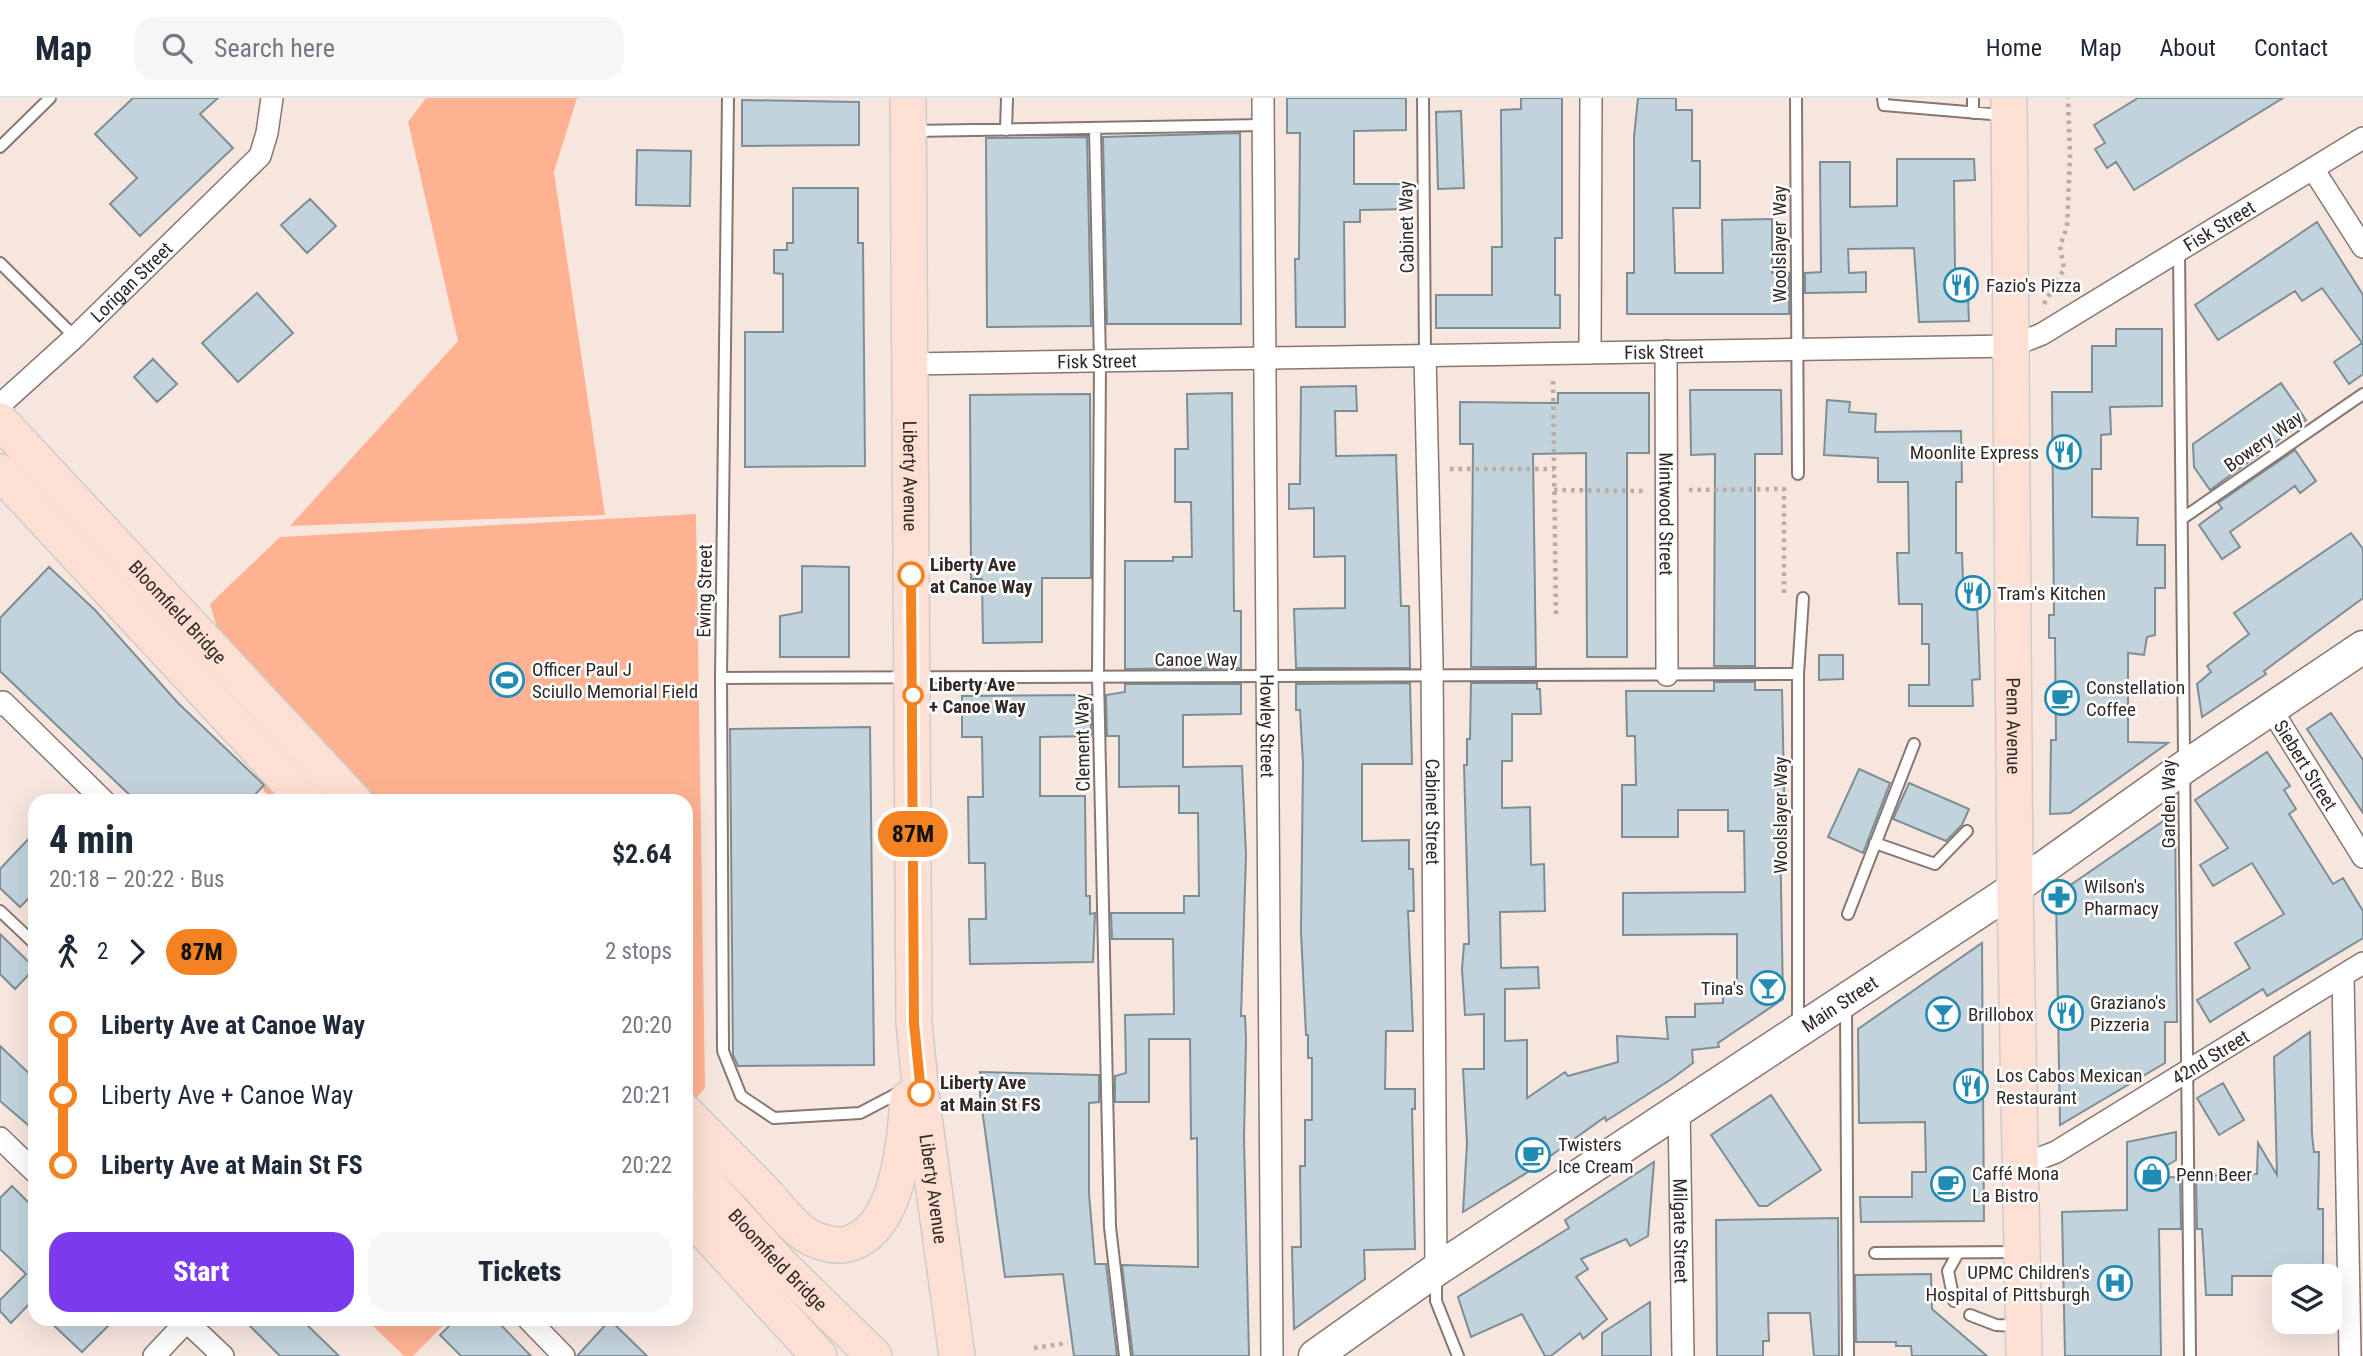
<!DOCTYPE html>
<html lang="en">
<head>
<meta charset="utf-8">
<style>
	body { margin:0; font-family:"Roboto Condensed",sans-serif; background:#f6f6f7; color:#1f2937; height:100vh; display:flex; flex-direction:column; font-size:26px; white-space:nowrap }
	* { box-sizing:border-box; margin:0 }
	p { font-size:23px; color:#747a83 }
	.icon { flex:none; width:38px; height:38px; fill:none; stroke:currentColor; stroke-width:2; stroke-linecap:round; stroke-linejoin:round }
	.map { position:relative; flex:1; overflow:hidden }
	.panel { position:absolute; left:28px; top:696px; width:665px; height:532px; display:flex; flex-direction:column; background:#fff; border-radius:21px; box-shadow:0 7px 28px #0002 }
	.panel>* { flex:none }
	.badge { padding:0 14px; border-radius:23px; font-size:24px; line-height:46px }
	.controls { position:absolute; left:2272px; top:1166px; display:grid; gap:14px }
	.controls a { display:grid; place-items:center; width:70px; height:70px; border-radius:14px; background:#fff; box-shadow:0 7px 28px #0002; font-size:35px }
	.map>.badge { position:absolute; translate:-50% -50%; box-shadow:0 0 0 4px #fff }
	.legs { display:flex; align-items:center; gap:10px; height:77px; padding:0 21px; font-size:23px }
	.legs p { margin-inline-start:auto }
	.headline { display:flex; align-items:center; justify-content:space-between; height:119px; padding:0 21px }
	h1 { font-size:38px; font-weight:800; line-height:52px }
	.cta { display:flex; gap:14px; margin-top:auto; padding:14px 21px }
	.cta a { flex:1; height:80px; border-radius:21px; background:#7c3aed; color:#fff; font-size:28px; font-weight:800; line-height:80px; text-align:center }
	.cta a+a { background:#f6f6f7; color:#1f2937 }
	ul { padding:0 21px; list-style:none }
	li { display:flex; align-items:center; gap:24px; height:70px; font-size:26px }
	li i { display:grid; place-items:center; width:10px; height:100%; margin:0 9px; background:currentColor }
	li i::after { content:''; width:18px; height:18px; margin:-9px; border:5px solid; border-radius:50%; background:#fff }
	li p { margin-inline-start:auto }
	li:first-child i { background:linear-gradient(#0000 50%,currentColor 0) }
	li:last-child i { background:linear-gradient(currentColor 50%,#0000 0) }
	header { display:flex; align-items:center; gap:42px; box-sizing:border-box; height:98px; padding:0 35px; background:#fff; border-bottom:2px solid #e0e1e3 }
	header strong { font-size:33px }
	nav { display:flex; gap:38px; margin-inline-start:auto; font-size:24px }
	.search { width:490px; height:63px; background:#f6f6f7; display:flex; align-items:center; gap:18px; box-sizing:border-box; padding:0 24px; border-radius:21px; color:#747a83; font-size:26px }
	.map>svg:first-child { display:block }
	.green { fill:#feb292 }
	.building { fill:#c2d3dc; stroke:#7e8e96; stroke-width:2 }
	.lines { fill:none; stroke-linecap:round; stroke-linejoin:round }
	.lane-casing { stroke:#877770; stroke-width:14 }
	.street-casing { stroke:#877770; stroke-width:24 }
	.secondary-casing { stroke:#877770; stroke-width:35 }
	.primary-casing { stroke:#cdcccb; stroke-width:38 }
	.path { stroke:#baaca5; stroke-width:4.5; stroke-dasharray:3.5 5; stroke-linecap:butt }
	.lane { stroke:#fff; stroke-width:10 }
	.street { stroke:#fff; stroke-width:21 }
	.secondary { stroke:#fff; stroke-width:32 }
	.primary { stroke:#fedfd3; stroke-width:35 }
	.line-1-casing { stroke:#fff; stroke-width:16 }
	.line-1 { stroke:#f58220; stroke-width:10 }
	.stop-1-dot { fill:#fff; stroke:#f58220; stroke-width:3.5 }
	.labels { text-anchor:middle; stroke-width:5; stroke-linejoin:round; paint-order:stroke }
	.street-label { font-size:19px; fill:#302926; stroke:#fff }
	.poi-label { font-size:19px; fill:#302926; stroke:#fff; text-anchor:start }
	.stop-label { font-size:19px; font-weight:bold; fill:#302926; stroke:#fff; text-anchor:start }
</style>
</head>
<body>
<header>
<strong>Map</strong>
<div class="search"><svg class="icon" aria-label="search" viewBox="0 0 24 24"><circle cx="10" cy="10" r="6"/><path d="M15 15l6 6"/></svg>Search here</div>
<nav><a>Home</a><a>Map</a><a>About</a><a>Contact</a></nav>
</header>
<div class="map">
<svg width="2363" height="1258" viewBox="0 0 2363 1258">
	<rect width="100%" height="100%" fill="#f7e6de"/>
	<path class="green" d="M426 0H577L554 74 605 417 290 428 458 243 408 24Z
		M696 416 705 990 686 1011V704L275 703 264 693 210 506 280 439Z
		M367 1222H449L413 1258H404Z"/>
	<path class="building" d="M133 0H218L200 16 233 50 140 138 110 106 137 80 95 36Z
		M1287 0H1406V32L1354 33V86H1413V111L1360 112V124H1344L1345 229H1296L1295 161H1299L1300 35H1287Z
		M1521 0H1562V140H1555V197H1560V230H1436V197H1492V149H1502L1501 12 1521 11Z
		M1638 0H1676V12H1692V63H1700V110H1673L1675 175H1723L1722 122 1772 121V175H1789V216H1627V175H1634V39Z
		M2138 0H2283L2134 92 2116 64 2107 70 2095 51 2105 45 2094 27Z
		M742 2 859 4V47L742 48Z
		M1461 13 1464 90 1438 91 1436 14Z
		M1240 35 1241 226H1107L1103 39Z
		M1087 39 1091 228 987 229 986 40Z
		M637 52 691 53 690 108 636 107Z
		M1897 61H1974L1975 82 1954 83 1955 176H1974V199H1968L1969 223 1919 224 1914 150 1848 151 1849 175 1866 174V194L1805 195V175L1821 174 1820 64H1850V109L1897 108Z
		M793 90H858V145H863L865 368 745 369V234H783V176L774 175V152H787V145H793Z
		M310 101 336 128 307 155 281 127Z
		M2317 124 2363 197V276L2349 286 2334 264 2362 245 2322 190 2302 203 2295 193 2218 242 2195 207Z
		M257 195 293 235 238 284 202 245Z
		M2116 231H2162V308L2110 309 2111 336 2101 337V371H2092V419L2138 420 2137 447H2165V490H2155V537L2147 539 2144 557 2128 555V644L2168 645 2070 715 2050 716 2051 642H2056L2055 540H2049V517H2054L2052 294H2092V248H2116Z
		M153 261 177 286 157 304 134 279Z
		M2281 285 2306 322 2210 392 2194 369 2193 346Z
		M1356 288 1357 313H1335L1336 358 1396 357 1401 508H1409L1410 570H1296L1294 511 1345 510V458L1314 459V410L1289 411V386H1300L1301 289Z
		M1690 292H1781L1782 356H1755V568H1714L1715 356 1691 357Z
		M1232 295 1234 513H1241V570L1125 571V463H1173V459H1192L1191 404H1175V351H1188L1187 296Z
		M1558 295H1649V355H1627V559H1587L1586 355 1533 356 1536 569H1471L1473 346H1460V304L1558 305Z
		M1090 296 1091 480H1042V544L983 545 982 481H971L970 297Z
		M1827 302 1850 304 1849 314 1876 316 1875 334 1961 333 1962 384H1956V455H1962L1963 483H1980V505H1977L1980 581 1972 582 1973 608H1909V587H1929V546H1922V506H1899L1897 455H1909L1908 384H1878V360L1824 357Z
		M2295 352 2316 383 2300 395 2295 388 2230 434 2240 449 2222 461 2199 427 2222 410 2218 405Z
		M2351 435 2363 451V500L2264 573 2266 576 2202 619 2197 586 2211 574 2207 568 2249 536 2234 515Z
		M802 468 849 469V559H780V518L802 514Z
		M49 469 95 512 178 605 264 687 248 704H137L0 573V520Z
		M1819 557H1843V581L1819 582Z
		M1714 584H1755V592H1782L1785 733H1780L1783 901 1718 945 1719 949 1692 952 1693 965 1670 982 1606 1023 1605 1019 1528 1074 1463 1114 1467 1045 1463 971H1484V916L1465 917 1462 871 1464 846H1469L1464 667H1467V641H1470L1471 585H1537V591H1540L1541 616H1512V663H1502V710L1530 709 1531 767 1544 766 1545 813 1500 814 1501 870 1538 869 1539 890 1505 891V943L1527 942V1000L1565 974 1568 978 1618 964 1617 938 1668 941 1666 919H1695V906L1723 905V889L1737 888V836L1623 837V795L1745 794 1744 733H1728V712H1678V739H1622V687H1636L1635 638H1627L1626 593H1714Z
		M1410 585 1412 666H1362V743L1409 742V771H1413L1414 813H1408L1413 933H1386L1385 991H1415V1011H1412L1415 1151 1364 1152 1365 1181 1294 1231 1292 1149H1301L1300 1068H1305V1022H1312V960H1308V937H1306L1301 834 1303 665 1300 612H1296V586Z
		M1125 586H1241V616L1183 617V669L1242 668 1246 757 1241 918H1245L1246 941 1244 1040 1249 1258H1133L1122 1167 1198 1169 1197 1040 1191 1041 1190 941H1149V1004H1115V978L1126 975 1125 917 1174 916 1173 841H1112L1111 815H1184V798H1199L1198 715H1179V688L1119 689V638H1107L1106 597 1125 594Z
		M1091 597V638L1040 639V698H1085L1086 798H1090V816L1095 815 1093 864 970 866 969 821H986L985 765H969L968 699H983L982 639H962V598Z
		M2331 615 2363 662V715L2307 631Z
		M870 629 874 967 738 968 733 957 730 631Z
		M2267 654 2290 688 2284 692 2296 711 2289 716 2333 786 2343 780 2363 813V840L2267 898 2263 891 2210 924 2197 902 2250 870 2235 845 2284 816 2252 765 2213 788 2200 767 2228 750 2195 702Z
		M1859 671 1890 685 1863 755 1828 739Z
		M1909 685 1969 711 1962 727 1946 743 1893 721Z
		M2175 715 2177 924H2165V965L2060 1027 2056 797Z
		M35 734V794L20 809 0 790V771Z
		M0 836 35 870 15 891 0 876Z
		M1982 845 1984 1123 1861 1124 1860 1099H1912V1074H1926L1925 1024 1859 1025 1858 931Z
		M2310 934 2312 1037 2314 1054H2319L2318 1111H2323V1178H2232V1197H2206L2202 1131H2197L2196 1078 2257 1076 2258 1045 2277 1077 2274 959Z
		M0 948 35 981V1033L0 1003Z
		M980 974 1099 977V1004L1089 1005V1096L1095 1166H1106L1117 1258H1074L1063 1176 1005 1179 980 996Z
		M2223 985 2244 1022 2219 1037 2197 1000Z
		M1771 997 1821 1072 1767 1108H1759L1711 1037Z
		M2176 1034V1062L2146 1080 2180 1079 2181 1131H2159L2161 1258H2065L2062 1114 2127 1112V1044Z
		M1654 1064 1648 1138 1630 1148 1626 1141 1581 1161 1588 1171 1576 1179 1607 1221 1583 1241 1580 1235 1551 1258H1545L1522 1216 1471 1239 1458 1199 1569 1130 1565 1122Z
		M12 1088 35 1111V1200L11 1225 0 1213V1202L26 1176 0 1151V1100Z
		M1838 1120 1839 1258H1814L1810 1215H1768L1769 1243H1763V1258H1717L1716 1122Z
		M1931 1176 1932 1211 1987 1258H1912L1911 1248H1896V1244H1856L1855 1177Z
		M1650 1204 1651 1258H1602V1235Z
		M48 1222H114L82 1254Z
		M244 1222H302L339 1258H280Z
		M455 1222H496L531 1258H461L440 1237Z
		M610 1222 647 1258H577Z"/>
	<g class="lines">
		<g class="lane-casing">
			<path id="lane" d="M728 0 721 580 723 953 741 998 774 1020 860 1015 904 992
				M1423 0 1425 257
				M1796 0 1798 376
				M1883 0 1884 7 2003 17
				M1973 0V15
				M1095 31 1100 263 1098 579 1110 1129 1125 1258
				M1006 32 1007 0
				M913 33 1263 27
				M0 49 50 0
				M2179 154 2190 1258
				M0 165 75 239
				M2183 420 2363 296
				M721 580 1798 576
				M1875 745 1935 766 1967 733
				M0 813 35 846
				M1848 816 1914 646
				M1846 907 1848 1258
				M1798 927V576L1803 500
				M1875 1155 2019 1154
				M1436 1178V1203L1458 1258
				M1954 1203 1948 1173 1958 1155
				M1970 1217 1996 1227 2018 1228"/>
		</g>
		<g class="street-casing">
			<g id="street">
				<path id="s1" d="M1263 0 1272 1258"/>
				<path d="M2313 71 2363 149"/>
				<path id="s2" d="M1666 253 1667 577"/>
				<path d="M1590 255 1591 0"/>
				<path id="s3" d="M1425 257 1432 563 1436 1172"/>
				<path id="s4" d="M908 266 2012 248 2042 236 2363 40"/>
				<path id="s5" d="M0 307 75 239 260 58 267 35 272 0"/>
				<path d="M0 607 3 604 105 704"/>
				<path id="s6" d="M2271 611 2363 759"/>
				<path d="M2343 878 2350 1258"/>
				<path id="s7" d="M1679 1009 1683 1258"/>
				<path d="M0 1040 35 1074"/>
				<path id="s8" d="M2020 1068 2056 1054 2363 865"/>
				<path d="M185 1222 223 1258"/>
				<path d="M529 1222 564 1258"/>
				<path d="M154 1258 187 1223"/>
			</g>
		</g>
		<g class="secondary-casing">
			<g id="secondary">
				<path id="s9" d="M1315 1258 1436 1172 2015 790 2186 668 2363 549"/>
			</g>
		</g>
		<g class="primary-casing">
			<g id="primary">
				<path id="s10" d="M908 0 914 925 922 1005 957 1258"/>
				<path id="s11" d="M2009 0 2015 790 2024 1258"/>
				<path id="s12" d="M0 323 355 704"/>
				<path d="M0 374 307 704"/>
				<path d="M686 1015C712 1042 739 1068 765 1095 777 1108 789 1124 802 1134 812 1142 830 1148 842 1147 898 1139 905 1046 908 1001"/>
				<path id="s13" d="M686 1063 781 1167 874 1258"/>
				<path d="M686 1113 819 1258"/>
			</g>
		</g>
		<path class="path" d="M2044 206 2064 171 2060 148 2067 129 2070 58 2068 0
			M1553 283 1556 521
			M1450 371H1554
			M1554 392 1645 393
			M1689 392 1784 391V496
			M1034 1250 1068 1245"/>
		<use href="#lane" class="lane"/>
		<use href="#street" class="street"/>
		<use href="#secondary" class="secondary"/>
		<use href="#primary" class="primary"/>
	</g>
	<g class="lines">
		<g class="line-1-casing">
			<path id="line-1" d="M911 477 914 925 921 995"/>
		</g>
		<use href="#line-1" class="line-1"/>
	</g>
	<defs>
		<g id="restaurant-ring" transform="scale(1.75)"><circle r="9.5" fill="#fff" stroke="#228bb3" stroke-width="1.5"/><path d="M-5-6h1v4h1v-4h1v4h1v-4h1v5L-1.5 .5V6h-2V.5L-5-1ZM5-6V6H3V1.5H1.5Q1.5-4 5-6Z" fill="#228bb3"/></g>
		<g id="stadium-ring" transform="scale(1.75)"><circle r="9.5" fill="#fff" stroke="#228bb3" stroke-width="1.5"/><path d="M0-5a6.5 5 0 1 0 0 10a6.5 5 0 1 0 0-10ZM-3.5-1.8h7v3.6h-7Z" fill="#228bb3"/></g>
		<g id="cafe-ring" transform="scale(1.75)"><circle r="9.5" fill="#fff" stroke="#228bb3" stroke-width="1.5"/><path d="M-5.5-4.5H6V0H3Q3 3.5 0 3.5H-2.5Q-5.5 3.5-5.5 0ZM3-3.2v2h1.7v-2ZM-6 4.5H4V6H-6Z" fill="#228bb3"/></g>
		<g id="pharmacy-ring" transform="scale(1.75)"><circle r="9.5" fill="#fff" stroke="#228bb3" stroke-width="1.5"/><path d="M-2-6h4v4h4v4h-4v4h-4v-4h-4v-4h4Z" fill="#228bb3"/></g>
		<g id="bar-ring" transform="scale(1.75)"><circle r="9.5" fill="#fff" stroke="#228bb3" stroke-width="1.5"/><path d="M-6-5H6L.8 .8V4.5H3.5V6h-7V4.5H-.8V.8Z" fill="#228bb3"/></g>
		<g id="shop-ring" transform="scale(1.75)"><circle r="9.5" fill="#fff" stroke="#228bb3" stroke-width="1.5"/><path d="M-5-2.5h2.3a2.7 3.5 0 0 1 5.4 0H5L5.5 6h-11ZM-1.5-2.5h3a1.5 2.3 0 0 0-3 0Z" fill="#228bb3"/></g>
		<g id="hospital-ring" transform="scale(1.75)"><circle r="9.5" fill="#fff" stroke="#228bb3" stroke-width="1.5"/><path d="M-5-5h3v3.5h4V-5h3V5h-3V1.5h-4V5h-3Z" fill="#228bb3"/></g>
	</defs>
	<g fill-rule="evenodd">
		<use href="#restaurant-ring" x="1961" y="187"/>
		<use href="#restaurant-ring" x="2064" y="354"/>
		<use href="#restaurant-ring" x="1973" y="495"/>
		<use href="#stadium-ring" x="507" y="582"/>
		<use href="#cafe-ring" x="2062" y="600"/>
		<use href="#pharmacy-ring" x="2059" y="799"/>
		<use href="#bar-ring" x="1768" y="890"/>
		<use href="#restaurant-ring" x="2066" y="915"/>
		<use href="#bar-ring" x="1943" y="916"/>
		<use href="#restaurant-ring" x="1971" y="988"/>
		<use href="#cafe-ring" x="1533" y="1057"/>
		<use href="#shop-ring" x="2152" y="1076"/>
		<use href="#cafe-ring" x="1948" y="1086"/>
		<use href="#hospital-ring" x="2115" y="1185"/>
	</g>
	<g class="stop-1-dot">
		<circle cx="911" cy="477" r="12"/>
		<circle cx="913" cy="597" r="9"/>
		<circle cx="921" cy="995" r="12"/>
	</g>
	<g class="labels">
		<g class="street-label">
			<text transform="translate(1406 129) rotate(-91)" y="7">Cabinet Way</text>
			<text dy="7" stroke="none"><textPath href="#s4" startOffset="1344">Fisk Street</textPath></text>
			<text transform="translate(1779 146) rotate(-90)" y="7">Woolslayer Way</text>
			<text dy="7" stroke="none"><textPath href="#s5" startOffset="180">Lorigan Street</textPath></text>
			<text dy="7" stroke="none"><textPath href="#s4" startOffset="756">Fisk Street</textPath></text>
			<text dy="7" stroke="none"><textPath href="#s4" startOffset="189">Fisk Street</textPath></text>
			<text transform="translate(2263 343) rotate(-35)" y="7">Bowery Way</text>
			<text dy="7" stroke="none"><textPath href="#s10" startOffset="378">Liberty Avenue</textPath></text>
			<text dy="7" stroke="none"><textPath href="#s2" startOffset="163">Mintwood Street</textPath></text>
			<text transform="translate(704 493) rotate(-89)" y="7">Ewing Street</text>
			<text dy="7" stroke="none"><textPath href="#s12" startOffset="261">Bloomfield Bridge</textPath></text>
			<text x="1196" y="568">Canoe Way</text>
			<text dy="7" stroke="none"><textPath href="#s1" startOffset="628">Howley Street</textPath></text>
			<text dy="7" stroke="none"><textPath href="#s11" startOffset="628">Penn Avenue</textPath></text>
			<text transform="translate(1082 645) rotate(-91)" y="7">Clement Way</text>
			<text dy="7" stroke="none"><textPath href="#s6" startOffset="66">Siebert Street</textPath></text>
			<text transform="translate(2168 706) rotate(-90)" y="7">Garden Way</text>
			<text dy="7" stroke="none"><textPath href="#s3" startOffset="457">Cabinet Street</textPath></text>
			<text transform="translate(1780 717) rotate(-90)" y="7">Woolslayer Way</text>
			<text dy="7" stroke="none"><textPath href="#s9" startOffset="632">Main Street</textPath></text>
			<text dy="7" stroke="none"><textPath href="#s8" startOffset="220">42nd Street</textPath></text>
			<text dy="7" stroke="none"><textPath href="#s10" startOffset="1092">Liberty Avenue</textPath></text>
			<text dy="7" stroke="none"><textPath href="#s7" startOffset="124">Milgate Street</textPath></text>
			<text dy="7" stroke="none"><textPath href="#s13" startOffset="135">Bloomfield Bridge</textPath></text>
		</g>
		<g class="poi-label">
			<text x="1986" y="194">Fazio's Pizza</text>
			<text x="2039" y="361" text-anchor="end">Moonlite Express</text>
			<text x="1997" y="502">Tram's Kitchen</text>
			<text x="532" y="578">Officer Paul J<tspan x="532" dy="22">Sciullo Memorial Field</tspan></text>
			<text x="2086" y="596">Constellation<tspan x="2086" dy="22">Coffee</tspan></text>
			<text x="2084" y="795">Wilson's<tspan x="2084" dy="22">Pharmacy</tspan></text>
			<text x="1744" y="897" text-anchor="end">Tina's</text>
			<text x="2090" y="911">Graziano's<tspan x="2090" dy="22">Pizzeria</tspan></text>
			<text x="1968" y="923">Brillobox</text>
			<text x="1996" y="984">Los Cabos Mexican<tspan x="1996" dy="22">Restaurant</tspan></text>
			<text x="1558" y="1053">Twisters<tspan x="1558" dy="22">Ice Cream</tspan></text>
			<text x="1972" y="1082">Caffé Mona<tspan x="1972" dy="22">La Bistro</tspan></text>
			<text x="2176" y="1083">Penn Beer</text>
			<text x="2090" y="1181" text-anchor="end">UPMC Children's<tspan x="2090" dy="22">Hospital of Pittsburgh</tspan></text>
		</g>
		<g class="stop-label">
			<text x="930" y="473">Liberty Ave<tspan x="930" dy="22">at Canoe Way</tspan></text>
			<text x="929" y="593">Liberty Ave<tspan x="929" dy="22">+ Canoe Way</tspan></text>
			<text x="940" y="991">Liberty Ave<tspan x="940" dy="22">at Main St FS</tspan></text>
		</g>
	</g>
</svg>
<div class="controls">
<a><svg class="icon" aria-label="layers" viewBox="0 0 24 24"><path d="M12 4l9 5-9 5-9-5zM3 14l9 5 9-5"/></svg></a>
</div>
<b class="badge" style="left:913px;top:736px;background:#f58220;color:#111">87M</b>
<section class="panel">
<div class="headline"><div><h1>4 min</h1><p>20:18 – 20:22 · Bus</p></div><b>$2.64</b></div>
<div class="legs"><svg class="icon" aria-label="walk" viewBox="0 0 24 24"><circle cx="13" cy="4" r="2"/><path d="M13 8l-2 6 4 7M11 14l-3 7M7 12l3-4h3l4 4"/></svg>2<svg class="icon" aria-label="forward" viewBox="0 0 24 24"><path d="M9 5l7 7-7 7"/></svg><b class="badge" style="background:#f58220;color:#111">87M</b><p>2 stops</p></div>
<ul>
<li><i style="color:#f58220"></i><b>Liberty Ave at Canoe Way</b><p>20:20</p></li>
<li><i style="color:#f58220"></i><span>Liberty Ave + Canoe Way</span><p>20:21</p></li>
<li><i style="color:#f58220"></i><b>Liberty Ave at Main St FS</b><p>20:22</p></li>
</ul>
<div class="cta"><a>Start</a><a>Tickets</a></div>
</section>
</div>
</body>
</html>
